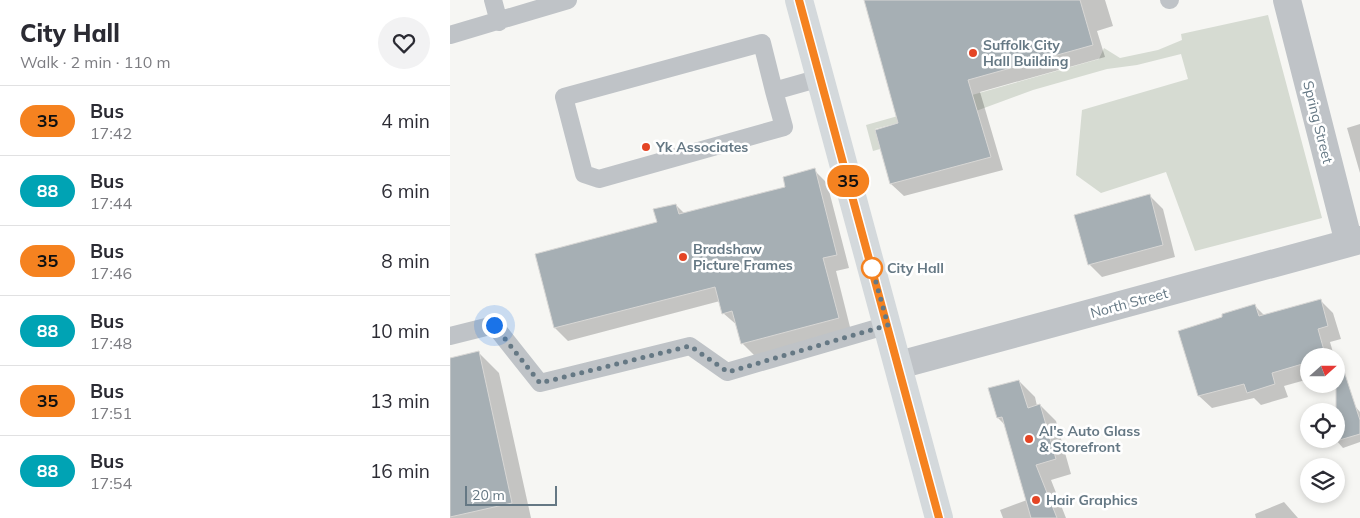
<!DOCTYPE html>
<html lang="en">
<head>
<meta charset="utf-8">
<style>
	body { margin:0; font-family:Mulish,sans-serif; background:#f2f2f3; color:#2b2b33; height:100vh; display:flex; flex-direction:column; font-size:19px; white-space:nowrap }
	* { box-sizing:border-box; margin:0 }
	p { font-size:16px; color:#7c7c81 }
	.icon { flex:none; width:28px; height:28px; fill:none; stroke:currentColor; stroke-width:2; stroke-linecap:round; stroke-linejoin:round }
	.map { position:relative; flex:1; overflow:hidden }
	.panel { display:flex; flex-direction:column; background:#fff; width:450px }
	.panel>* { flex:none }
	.badge { padding:0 10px; border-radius:16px; font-size:18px; line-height:32px }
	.needle { width:32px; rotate:69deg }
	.buttons { position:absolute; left:850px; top:348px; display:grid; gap:10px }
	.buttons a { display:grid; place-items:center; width:45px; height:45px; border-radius:50%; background:#fff; box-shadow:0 2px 8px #0003; font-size:25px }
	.scale { position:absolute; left:15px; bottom:12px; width:92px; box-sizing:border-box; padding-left:5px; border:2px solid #657884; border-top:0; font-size:14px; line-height:18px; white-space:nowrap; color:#657884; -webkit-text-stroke:4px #fff; paint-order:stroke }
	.you { position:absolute; width:25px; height:25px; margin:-12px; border:4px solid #fff; border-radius:50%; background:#1a73e8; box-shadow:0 0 0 8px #1a73e833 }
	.map>.badge { position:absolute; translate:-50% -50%; box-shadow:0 0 0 2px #fff }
	.round { display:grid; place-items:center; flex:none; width:52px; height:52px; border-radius:26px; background:#f2f2f3 }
	.summary { display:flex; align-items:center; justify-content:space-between; height:85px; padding:0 20px }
	h1 { font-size:24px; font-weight:800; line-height:38px }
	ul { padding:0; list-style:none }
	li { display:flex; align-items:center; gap:15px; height:70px; padding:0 20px; border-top:1px solid #e1e1e2 }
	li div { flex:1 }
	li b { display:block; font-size:19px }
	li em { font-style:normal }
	li .badge { min-width:55px; font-weight:700; text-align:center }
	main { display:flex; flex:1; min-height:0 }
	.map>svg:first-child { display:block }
	.green { fill:#d6dbd2 }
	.shadow { fill:#0003 }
	.building { fill:#a6afb4; stroke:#d8d7d5 }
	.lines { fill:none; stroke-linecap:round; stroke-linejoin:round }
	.service { stroke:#bfc3c7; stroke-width:18 }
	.minor { stroke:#bfc3c7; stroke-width:28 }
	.secondary { stroke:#d4d9dc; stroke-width:28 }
	.line-casing { stroke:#fff; stroke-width:11 }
	.line { stroke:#f58220; stroke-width:8 }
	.walk { stroke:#657884; stroke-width:5; stroke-dasharray:0 9 }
	.poi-dot { fill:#e44525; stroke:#fff; stroke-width:2 }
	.stop-dot { fill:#fff; stroke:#f58220; stroke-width:2.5 }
	.labels { text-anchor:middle; stroke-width:5; stroke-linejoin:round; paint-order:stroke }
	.poi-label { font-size:14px; font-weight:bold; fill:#657884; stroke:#fff; text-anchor:start }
	.street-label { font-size:14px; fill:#657884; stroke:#fff }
	.stop-label { font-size:14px; font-weight:bold; fill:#657884; stroke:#fff; text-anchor:start }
</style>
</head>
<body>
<main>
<section class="panel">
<div class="summary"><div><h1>City Hall</h1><p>Walk · 2 min · 110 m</p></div><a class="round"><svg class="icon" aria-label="heart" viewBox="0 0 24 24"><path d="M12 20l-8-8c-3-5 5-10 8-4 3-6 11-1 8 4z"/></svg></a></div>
<ul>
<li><span class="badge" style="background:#f58220;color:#111">35</span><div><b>Bus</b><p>17:42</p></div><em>4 min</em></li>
<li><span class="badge" style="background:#00a3b4;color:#fff">88</span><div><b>Bus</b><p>17:44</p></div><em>6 min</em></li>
<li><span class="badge" style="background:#f58220;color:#111">35</span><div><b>Bus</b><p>17:46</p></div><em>8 min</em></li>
<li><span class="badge" style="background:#00a3b4;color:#fff">88</span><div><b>Bus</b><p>17:48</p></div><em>10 min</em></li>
<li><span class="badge" style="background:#f58220;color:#111">35</span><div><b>Bus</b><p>17:51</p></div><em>13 min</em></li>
<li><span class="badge" style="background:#00a3b4;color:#fff">88</span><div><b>Bus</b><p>17:54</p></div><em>16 min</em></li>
</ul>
</section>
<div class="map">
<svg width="910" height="518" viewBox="0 0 910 518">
	<rect width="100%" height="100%" fill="#f6f6f3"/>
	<path class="green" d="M818 15 872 218 745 251 716 172 651 193 626 175 632 110 738 79 731 54 687 65 657 69 583 90 526 111 524 103 425 129 430 149 423 151 416 125 649 59 654 48 670 58 708 50 732 40 731 34Z"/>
	<path class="shadow" d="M416 0H655L663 26 647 31 655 57 530 92 553 170 454 196 441 184 449 124Z
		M910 124V173L897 128Z
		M364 170 377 183 399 268 386 271 401 331 305 356 292 343 288 326 273 313 270 301 118 341 105 328 86 255 208 223 226 205 235 214 337 188Z
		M700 196 713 209 725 257 652 277 639 264Z
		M870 300 883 313 891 339 880 342 884 356H859V379L834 386 838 397 811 405 804 398 762 408 749 396 774 318 804 305 815 316Z
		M29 353 49 373 81 518H0V359Z
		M569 381 585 397 587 406 590 405 606 421 621 474 601 480 616 518H553L550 510 577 500 555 425 548 418Z
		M905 406 910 412V442L893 448 885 439Z
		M834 502 848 518H806L805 514Z"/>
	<path class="building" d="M414 0H630L643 45 518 80 541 157 440 184 425 130 448 123Z
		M365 168 387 255 373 258 389 318 291 344 282 311 272 314 265 287 104 328 85 254 207 222 203 209 226 204 229 214 335 187 333 177Z
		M700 194 713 245 638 265 624 215Z
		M871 299 878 326 868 329 875 354 859 356V362L822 373 825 384 797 393 794 384 748 396 728 331 772 317V314L805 304 809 316Z
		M29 351 62 503 0 517V358Z
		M891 362 910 420V434L886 441V363Z
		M569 380 578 408 590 404 606 459 586 465 607 518H581L552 417 547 418 538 388Z"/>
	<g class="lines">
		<path class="service" d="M43 0 49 22
			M719 0H720
			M0 35 118 0
			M324 91 312 43 114 97 134 174 149 179 334 127 324 91 370 78
			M0 336 44 325 90 383 240 346 277 372 438 325"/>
		<path class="minor" d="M837 0 899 243
			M449 365 910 240"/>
		<path class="secondary" d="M349 0 489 518"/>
	</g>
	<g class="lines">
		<g class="line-casing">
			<path id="line" d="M349 0 489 518"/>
		</g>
		<use href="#line" class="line"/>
		<path class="walk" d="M44 325 90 383 240 346 278 372 438 325 422 268"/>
	</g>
	<g class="poi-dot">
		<circle cx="523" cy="53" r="5"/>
		<circle cx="196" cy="147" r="5"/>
		<circle cx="233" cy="257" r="5"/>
		<circle cx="579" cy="439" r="5"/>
		<circle cx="586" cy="500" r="5"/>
	</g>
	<circle class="stop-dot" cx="422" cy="268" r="10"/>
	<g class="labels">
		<g class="poi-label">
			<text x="533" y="50">Suffolk City<tspan x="533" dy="16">Hall Building</tspan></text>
			<text x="206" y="152">Yk Associates</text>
			<text x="243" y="254">Bradshaw<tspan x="243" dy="16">Picture Frames</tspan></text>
			<text x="589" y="436">Al's Auto Glass<tspan x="589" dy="16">&amp; Storefront</tspan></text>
			<text x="596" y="505">Hair Graphics</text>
		</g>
		<g class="street-label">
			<text transform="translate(868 122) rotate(76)" y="5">Spring Street</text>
			<text transform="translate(679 303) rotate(-15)" y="5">North Street</text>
		</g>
		<g class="stop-label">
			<text x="437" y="273">City Hall</text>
		</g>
	</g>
</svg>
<div class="buttons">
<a><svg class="needle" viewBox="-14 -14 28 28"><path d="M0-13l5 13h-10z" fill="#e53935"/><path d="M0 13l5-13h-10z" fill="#7c7c81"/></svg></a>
<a><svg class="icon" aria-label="locate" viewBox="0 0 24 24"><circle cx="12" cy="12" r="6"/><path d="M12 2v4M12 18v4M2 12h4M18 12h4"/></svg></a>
<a><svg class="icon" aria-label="layers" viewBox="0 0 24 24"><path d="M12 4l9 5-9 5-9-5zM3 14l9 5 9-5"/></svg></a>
</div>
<div class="scale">20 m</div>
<div class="you" style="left:44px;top:325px"></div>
<b class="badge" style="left:398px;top:181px;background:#f58220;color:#111">35</b>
</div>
</main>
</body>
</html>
